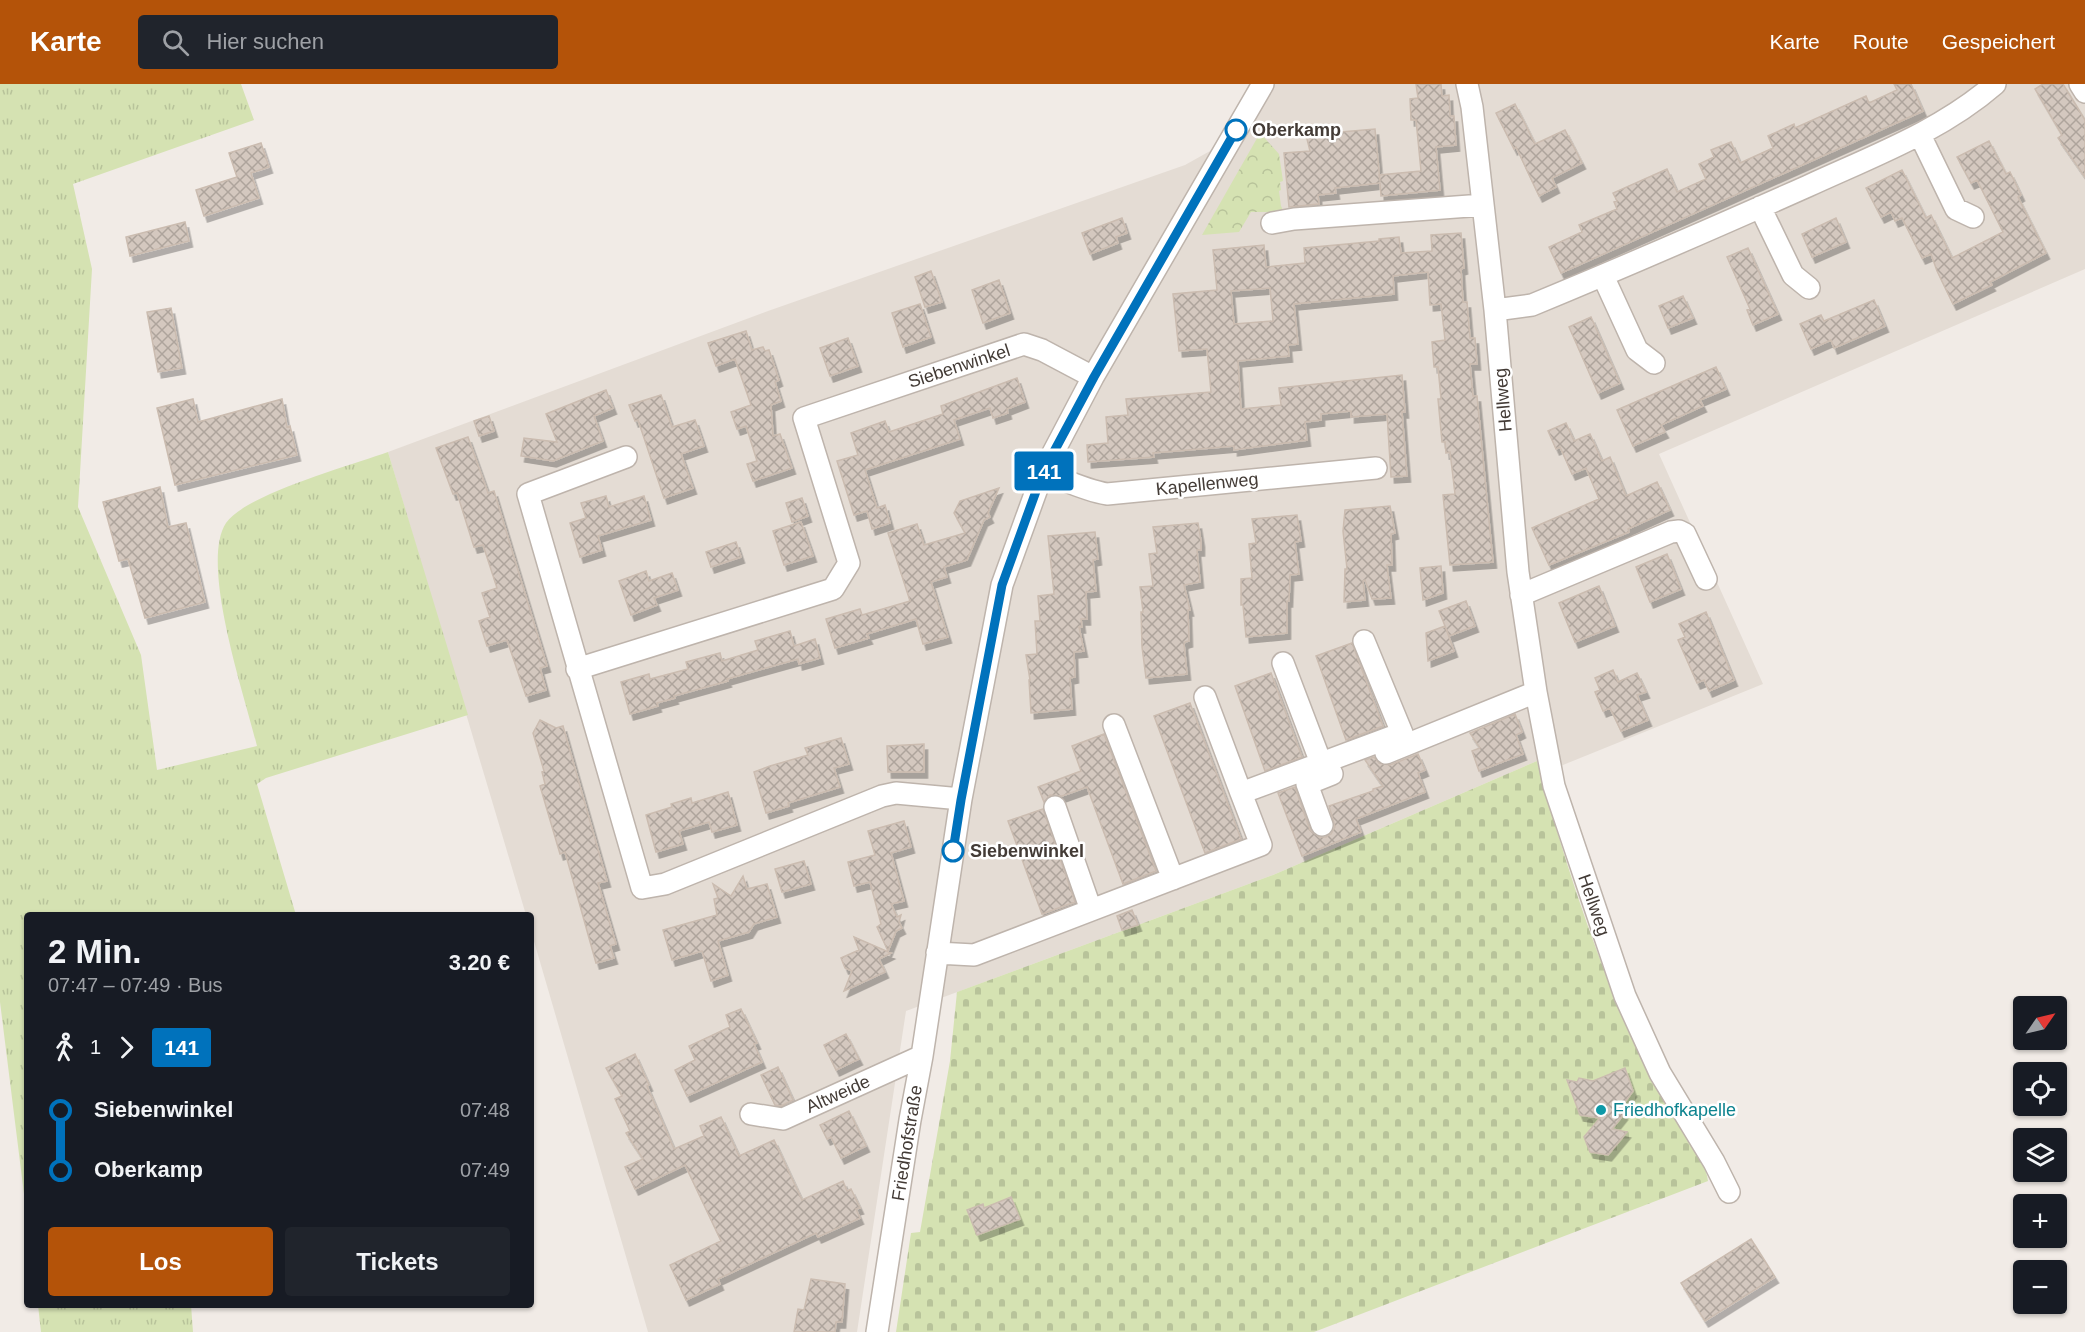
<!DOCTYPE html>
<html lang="de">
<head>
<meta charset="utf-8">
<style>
	body { margin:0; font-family:Arial,sans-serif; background:#20242c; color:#f1f3f6; height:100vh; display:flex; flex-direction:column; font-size:22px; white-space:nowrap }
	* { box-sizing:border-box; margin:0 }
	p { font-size:20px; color:#9ea1a6 }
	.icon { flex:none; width:33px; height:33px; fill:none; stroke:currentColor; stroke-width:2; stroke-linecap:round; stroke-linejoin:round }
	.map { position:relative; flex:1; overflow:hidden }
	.panel { position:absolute; left:24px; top:828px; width:510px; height:396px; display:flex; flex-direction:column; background:#171b24; border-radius:6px; box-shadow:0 2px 4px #0004 }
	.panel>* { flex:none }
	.badge { padding:0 12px; border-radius:4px; font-size:21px; line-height:39px }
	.needle { width:39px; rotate:56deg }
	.buttons { position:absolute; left:2013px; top:912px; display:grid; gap:12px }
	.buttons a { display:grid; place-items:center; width:54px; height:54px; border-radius:6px; background:#171b24; box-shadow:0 2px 4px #0004; font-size:30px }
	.map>.badge { position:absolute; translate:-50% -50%; box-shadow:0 0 0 3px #fff }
	.legs { display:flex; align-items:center; gap:9px; height:66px; padding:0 24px; font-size:20px }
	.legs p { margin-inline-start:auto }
	.overview { display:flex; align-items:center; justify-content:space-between; height:102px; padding:0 24px }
	h1 { font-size:33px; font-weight:600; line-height:45px }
	.primary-button { display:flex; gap:12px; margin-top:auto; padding:12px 24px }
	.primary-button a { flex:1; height:69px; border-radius:6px; background:#b45309; color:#fff; font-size:24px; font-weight:600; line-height:69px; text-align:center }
	.primary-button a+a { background:#20242c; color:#f1f3f6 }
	ul { padding:0 24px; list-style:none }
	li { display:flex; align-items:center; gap:21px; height:60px; font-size:22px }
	li i { display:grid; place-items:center; width:9px; height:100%; margin:0 8px; background:currentColor }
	li i::after { content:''; width:15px; height:15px; margin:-8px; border:4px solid; border-radius:50%; background:#171b24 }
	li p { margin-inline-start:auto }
	li:first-child i { background:linear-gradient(#0000 50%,currentColor 0) }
	li:last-child i { background:linear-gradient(currentColor 50%,#0000 0) }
	header { display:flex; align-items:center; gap:36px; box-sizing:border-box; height:84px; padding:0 30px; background:#b45309; color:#fff }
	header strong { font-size:28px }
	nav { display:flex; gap:33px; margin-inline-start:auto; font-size:21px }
	.search { width:420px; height:54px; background:#20242c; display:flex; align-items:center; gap:15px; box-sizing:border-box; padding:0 21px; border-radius:6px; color:#9ea1a6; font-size:22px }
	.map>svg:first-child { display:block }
	.residential { fill:#e4dcd4 }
	.grass { fill:url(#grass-tufts) }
	.cemetery { fill:url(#cemetery-stones) }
	.park { fill:url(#park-crowns) }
	.building { fill:url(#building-cross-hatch); stroke:#cbbcb0; stroke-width:1.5; fill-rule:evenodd; filter:url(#shadow) }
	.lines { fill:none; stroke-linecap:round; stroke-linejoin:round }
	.minor-casing { stroke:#beb4ac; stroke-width:24 }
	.minor { stroke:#fff; stroke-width:21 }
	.line-1-casing { stroke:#fff; stroke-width:14 }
	.line-1 { stroke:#0072bc; stroke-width:9 }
	.stop-1-dot { fill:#fff; stroke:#0072bc; stroke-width:3 }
	.culture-dot { fill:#0f9aa8; stroke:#fff; stroke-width:2 }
	.labels { text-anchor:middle; stroke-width:5; stroke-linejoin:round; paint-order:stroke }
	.stop-label { font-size:18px; font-weight:bold; fill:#433b36; stroke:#fff; text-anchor:start }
	.street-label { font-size:18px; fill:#433b36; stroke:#fff }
	.culture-label { font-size:18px; fill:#0d838f; stroke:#fff; text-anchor:start }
</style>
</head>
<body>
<header>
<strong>Karte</strong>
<div class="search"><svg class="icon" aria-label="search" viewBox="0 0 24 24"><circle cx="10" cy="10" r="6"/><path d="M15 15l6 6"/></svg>Hier suchen</div>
<nav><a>Karte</a><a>Route</a><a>Gespeichert</a></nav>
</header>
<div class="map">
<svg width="2085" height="1248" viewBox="0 0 2085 1248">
	<defs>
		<pattern id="grass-tufts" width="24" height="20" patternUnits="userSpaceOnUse" patternTransform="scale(1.5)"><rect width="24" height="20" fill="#d5e2b2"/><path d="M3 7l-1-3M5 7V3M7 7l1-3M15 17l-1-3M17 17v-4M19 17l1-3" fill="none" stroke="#b8c39a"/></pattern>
		<pattern id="cemetery-stones" width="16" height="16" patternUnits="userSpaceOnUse" patternTransform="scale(1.5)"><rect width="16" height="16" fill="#d5e2b2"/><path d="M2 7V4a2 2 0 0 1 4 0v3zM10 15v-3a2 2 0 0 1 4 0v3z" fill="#b8c39a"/></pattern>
		<pattern id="park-crowns" width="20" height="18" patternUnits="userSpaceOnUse" patternTransform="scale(1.5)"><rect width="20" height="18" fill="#d5e2b2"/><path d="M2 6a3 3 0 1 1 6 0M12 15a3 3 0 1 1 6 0" fill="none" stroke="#b8c39a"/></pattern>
		<pattern id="building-cross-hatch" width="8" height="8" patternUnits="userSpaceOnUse" patternTransform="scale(1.5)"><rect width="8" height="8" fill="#d4c8bf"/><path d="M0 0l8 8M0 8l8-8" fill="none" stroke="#aea49c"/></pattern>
		<filter id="shadow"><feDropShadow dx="3.5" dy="6" stdDeviation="0" flood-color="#0004"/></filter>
	</defs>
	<rect width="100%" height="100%" fill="#f1ebe6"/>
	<path class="residential" d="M1263 0H2085V185L1659 370 1763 600 1558 683 1537 677 1273 791 906 927 857 1248H648L531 847V831H526L388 368 768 227 1185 81 1228 57Z"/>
	<path class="grass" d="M0 0H241L254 36 73 100 92 185 78 423 141 571 157 686 257 662C246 615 199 480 226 439 246 410 352 381 388 368L468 631 266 694 257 700 296 831H27V1134L0 918Z
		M38 1221H191L193 1248H41Z"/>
	<path class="cemetery" d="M1537 677C1563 772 1593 867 1634 957 1645 980 1657 1003 1670 1026 1683 1048 1705 1072 1708 1097L1314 1248H896L911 1149 920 1148 950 977 957 908 1273 791Z"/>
	<path class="park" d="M1260 49 1279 70 1283 97 1280 98 1281 106 1279 107 1281 122 1284 128H1251L1239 148 1202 151Z"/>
	<path class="building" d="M1416 0H1441L1442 12 1449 11 1450 32H1454L1456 61 1436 63 1440 106 1381 112 1380 99 1335 104 1336 109 1318 111 1319 120 1289 123 1284 69 1310 67 1306 51 1375 45 1380 97 1379 91 1421 87 1416 36H1411L1410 15 1418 14Z
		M1894 0H1911L1923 27 1561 189 1549 163 1582 148 1579 141 1617 125 1614 118 1617 117 1613 109 1667 85 1677 108 1706 95 1699 80 1714 73 1711 66 1731 58 1740 79 1773 64 1768 52 1794 40 1795 44 1866 12 1869 19 1897 6Z
		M2043 0H2063L2085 36V93L2058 54 2062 51 2035 5Z
		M1515 20 1535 60 1565 46 1582 79 1552 94 1556 103 1539 112 1516 63 1514 65 1496 29Z
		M1989 57 2006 90 2010 88 2021 111 2018 113 2046 169 1990 198 1992 201 1953 220 1937 187 1931 170 1922 174 1902 134 1895 137 1891 128 1881 133 1866 104 1902 86 1926 134 1931 131 1952 174 2003 148 1977 96 1971 99 1957 73Z
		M261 59 269 83 251 89 259 114 204 132 196 106 237 93 229 69Z
		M1122 134 1127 149 1116 153 1118 159 1090 170 1082 149Z
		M1836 134 1846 158 1812 173 1802 150Z
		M185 138 189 157 130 172 126 153Z
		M1461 149 1464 184 1461 185 1463 218H1467L1470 254H1475L1477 280H1470L1473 312H1477L1493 478 1450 481 1443 411 1455 410 1450 368 1446 369 1445 358H1442L1438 315H1441L1438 283H1434L1432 258 1445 256 1441 220 1430 221 1428 188 1393 192 1394 210 1294 220 1298 260 1288 261 1289 272 1238 277 1241 325 1281 321 1279 304 1402 291 1405 328H1402L1407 392 1391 393 1387 330 1351 333V327L1321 330V336L1305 338 1307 356 1234 366V362L1153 369 1154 373 1088 378 1087 361 1108 359 1106 333 1128 331 1126 315 1211 308 1207 265 1179 267 1173 210 1217 206 1213 166 1264 161 1266 183 1305 179 1304 164 1379 157V155L1399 153 1401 169 1432 167 1431 151ZM1270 204 1273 237 1234 240 1231 207Z
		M1748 164 1778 230 1753 241 1747 226 1750 225 1727 173Z
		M931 187 942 218 925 223 915 193Z
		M999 196 1010 229 983 239 972 206Z
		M1683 212 1693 234 1668 244 1659 222Z
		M1874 216 1885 242 1834 264 1831 256 1811 265 1800 240 1821 231 1824 237Z
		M920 220 931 253 903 263 892 229Z
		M171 224 182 284 158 288 147 228Z
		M1591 233 1620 299 1598 309 1569 243Z
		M746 247 752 266 763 263 765 267 769 266 779 296 775 298 781 317 771 321 773 352 780 350 792 384 753 397 747 380 757 377 746 342 737 345 731 328 751 321 735 275 716 282 708 259Z
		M848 254 858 282 830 292 820 264Z
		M1716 283 1726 305 1700 316 1703 322 1661 341 1665 348 1633 362 1617 326Z
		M1017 294 1025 318 1007 325 1008 329 993 334 990 324 954 336 960 355 865 386 877 424 885 421 890 439 872 445 867 427 854 431 837 377 858 371 851 349 885 337 889 348 943 330 941 322Z
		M606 306 613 324 594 332 603 357 553 377 521 372 524 354 557 358 546 330Z
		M661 311 672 343 695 336 704 362 681 370 693 404 664 414 638 336 635 337 629 321Z
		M193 315 198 338 282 315 287 343 290 342 297 371 175 401 157 324Z
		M489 332 494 347 479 352 474 337Z
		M1566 339 1574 357 1590 350 1602 377 1610 373 1626 412 1657 398 1670 426 1628 445 1629 448 1549 481 1532 444 1599 415 1586 384 1572 390 1560 363 1556 365 1548 347Z
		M468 353 488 409 494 407 547 582 540 584 546 606 526 612 507 556 487 562 479 537 490 533 482 509 497 504 483 461 474 463 457 409 453 410 436 364Z
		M160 403 168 443 186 439 205 518 145 534 128 475 119 477 103 418Z
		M999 404 988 429 990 433 984 436 967 476 944 483 947 493 931 498 948 553 923 560 916 535 867 550 869 554 835 564 826 535 860 525 862 531 910 517 888 449 917 440 924 461 965 449 954 429 960 417Z
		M606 412 609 423 644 412 651 436 598 452 602 466 580 473 570 439 586 434 581 419Z
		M802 414 808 432 792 438 786 419Z
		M1390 422 1395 449 1391 450 1392 481H1387L1391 514 1372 515 1365 496 1363 497 1365 516 1344 518 1345 485H1347L1343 447 1345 426Z
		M1297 431 1301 457 1295 458 1299 490 1290 491 1289 517H1287V549L1246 553 1243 521H1241V495L1252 494 1249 460 1256 459 1252 435Z
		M801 438 813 472 784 481 773 447Z
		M1198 439 1201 457V466H1197L1200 498 1184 501 1190 526H1188L1189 557 1185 558 1184 560 1187 590 1146 594 1142 563 1141 528H1143L1140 503 1153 502 1149 470 1157 469 1153 443Z
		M1095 448 1098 475 1093 476 1096 507 1086 508 1087 535H1081L1082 543H1079L1084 567 1074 568 1075 593 1070 594 1072 625 1031 629 1029 596H1030L1026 571 1037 570 1035 537H1040L1038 512 1054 510 1048 452Z
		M736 458 741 473 711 483 706 468Z
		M1667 470 1681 505 1650 518 1636 483Z
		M1441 482 1443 509 1423 516 1420 484Z
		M646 487 649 497 672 489 678 506 654 514 657 521 631 531 619 497Z
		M1599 502 1615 542 1575 558 1559 519Z
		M1466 517 1475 542 1449 552 1439 527Z
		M1706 528 1734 596 1709 607 1704 596 1697 599 1678 556 1685 553 1679 540Z
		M1445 542 1454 567 1428 577 1426 549Z
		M790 547 794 562 815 555 820 574 799 580 798 575 727 595 728 597 674 612 675 614 657 619 658 622 630 630 621 598 649 590 650 595 688 585 686 578 720 569 722 577 758 566 755 557Z
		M1352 559 1383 642 1346 656 1316 572Z
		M1613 586 1618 598 1637 589 1646 608 1637 611 1648 636 1621 647 1610 624 1603 627 1595 608 1600 606 1595 594Z
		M1271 589 1302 673 1265 687 1235 602Z
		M1190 619 1241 755 1205 769 1154 632Z
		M1515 630 1522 648 1516 651 1523 670 1479 687 1472 667 1480 664 1470 649Z
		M540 636 556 644 563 642 607 797 598 799 616 860 610 862 614 874 596 879 565 768 560 770 540 702 545 700 542 688 544 687 533 649Z
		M1104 650 1156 787 1123 800 1087 703 1062 712 1050 711 1044 718 1038 703 1081 687 1072 662Z
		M841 654 849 680 834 684 840 703 788 719 789 722 766 729 754 688 770 682 808 671 805 664Z
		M924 660V688H888L887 662Z
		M1418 670 1425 686 1418 689 1425 708 1356 735 1361 748 1302 772 1278 709 1295 703 1310 746 1319 753H1326L1331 750 1335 743 1329 722 1373 707V705L1383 702 1365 676 1374 673 1379 679 1390 681Z
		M728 708 737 741 712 748 709 738 679 747 683 760 656 768 646 731 672 723 671 720 691 714 692 719Z
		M1043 725 1075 818 1042 830 1008 737Z
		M904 737 911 763 891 769 904 817 891 820 897 833 901 831 899 838 902 844 896 847 888 867 877 843 881 840 870 798 854 802 848 778 875 771 868 747Z
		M804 777 811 800 782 808 775 785Z
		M743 792 747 805 767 800 777 833 754 840 749 848 718 857 728 891 711 897 702 867 672 876 663 846 717 831 714 815 718 814 713 800 731 812Z
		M1132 826 1138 841 1122 846 1117 832Z
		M854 853 891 869 879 875 885 888 844 907 852 887 845 884 841 874 859 866Z
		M741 925 757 959 754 960 762 978 687 1012 675 986 695 976 689 962 730 943 726 931Z
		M846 950 859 975 836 986 824 961Z
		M635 970 649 1001 647 1002 674 1065 704 1052 700 1042 721 1033 739 1072 774 1056 802 1116 843 1097 847 1107 851 1105 860 1124 856 1125 860 1134 818 1153 816 1149 718 1195 720 1200 686 1216 670 1181 721 1157 685 1081 635 1105 625 1083 643 1075 626 1049 630 1047 615 1015 622 1012 606 984Z
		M778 983 793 1016 781 1022 775 1021 761 991Z
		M1625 984 1633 1007 1622 1022 1624 1030 1612 1045 1627 1048 1608 1071 1590 1068 1584 1053 1600 1034 1580 1031 1567 996 1577 998 1579 994 1593 997Z
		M849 1027 866 1062 841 1074 831 1053 827 1055 820 1041Z
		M1011 1113 1020 1135 977 1151 967 1126 983 1120 984 1124Z
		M1751 1155 1775 1193 1705 1237 1681 1199Z
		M811 1195 845 1200 842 1238H836L835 1248H794L798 1225 804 1226Z"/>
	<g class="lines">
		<g class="minor-casing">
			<path id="minor" d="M1467 0 1472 23 1495 226 1518 488 1536 608 1554 702 1625 912 1660 989 1714 1078 1729 1108
				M2080 0 2085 8
				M1920 51 1956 125 1973 133
				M1760 123 1793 191 1809 204
				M1272 139 1294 135 1483 121
				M1603 192 1637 266 1654 279
				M1495 226 1532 221C1624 183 1716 143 1808 102 1873 72 1941 47 1995 0
				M626 373 528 410 642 804 665 800 882 712 896 709 961 715
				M1043 388C1065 396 1084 406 1107 410L1376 384
				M1521 511 1671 448 1679 447 1685 450 1706 495
				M1283 579 1321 679
				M577 585 833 505 849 479 804 334 1024 260 1042 266 1093 293
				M1205 613 1241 709
				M1114 641 1173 795
				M1386 669 1536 608
				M1055 723 1091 826
				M1322 741 1307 700 1332 690
				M937 869 974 871 1261 761 1241 709 1402 649 1364 557
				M751 1030 783 1035 922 972
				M877 1248 910 1036 922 972 961 715 1002 501 1043 388 1093 293 1263 0"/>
		</g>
		<use href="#minor" class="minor"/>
	</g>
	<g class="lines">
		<g class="line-1-casing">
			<path id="line-1" d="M953 767 961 716 1002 501 1043 388 1094 293 1236 46"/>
		</g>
		<use href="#line-1" class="line-1"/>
	</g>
	<g class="stop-1-dot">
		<circle cx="1236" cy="46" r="10"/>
		<circle cx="953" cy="767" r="10"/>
	</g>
	<circle class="culture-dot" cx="1601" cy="1026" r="6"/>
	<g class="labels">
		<g class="stop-label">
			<text x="1252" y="52">Oberkamp</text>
			<text x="970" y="773">Siebenwinkel</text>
		</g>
		<g class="street-label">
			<text transform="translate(959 282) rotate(-18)" y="6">Siebenwinkel</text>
			<text transform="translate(1503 316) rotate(-95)" y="6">Hellweg</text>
			<text transform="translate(1207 400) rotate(-6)" y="6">Kapellenweg</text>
			<text transform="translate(1594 821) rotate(71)" y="6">Hellweg</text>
			<text transform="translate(838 1010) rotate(-24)" y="6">Altweide</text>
			<text transform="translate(907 1059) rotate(-81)" y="6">Friedhofstraße</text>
		</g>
		<g class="culture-label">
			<text x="1613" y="1032">Friedhofkapelle</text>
		</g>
	</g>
</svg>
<div class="buttons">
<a><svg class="needle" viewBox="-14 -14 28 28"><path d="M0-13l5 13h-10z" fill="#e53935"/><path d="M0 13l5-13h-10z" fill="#9ea1a6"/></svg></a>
<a><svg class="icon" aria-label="locate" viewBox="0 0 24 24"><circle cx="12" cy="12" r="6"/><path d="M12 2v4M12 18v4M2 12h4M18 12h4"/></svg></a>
<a><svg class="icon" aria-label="layers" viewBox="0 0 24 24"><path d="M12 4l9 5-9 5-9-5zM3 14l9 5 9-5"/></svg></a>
<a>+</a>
<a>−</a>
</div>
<b class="badge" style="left:1044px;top:387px;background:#0072bc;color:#fff">141</b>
<section class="panel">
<div class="overview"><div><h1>2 Min.</h1><p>07:47 – 07:49 · Bus</p></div><b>3.20 €</b></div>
<div class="legs"><svg class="icon" aria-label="walk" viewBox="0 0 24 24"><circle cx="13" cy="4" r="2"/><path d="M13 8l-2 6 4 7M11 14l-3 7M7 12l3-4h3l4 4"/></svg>1<svg class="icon" aria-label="forward" viewBox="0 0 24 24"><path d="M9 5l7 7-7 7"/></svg><b class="badge" style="background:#0072bc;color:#fff">141</b></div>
<ul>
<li><i style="color:#0072bc"></i><b>Siebenwinkel</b><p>07:48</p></li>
<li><i style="color:#0072bc"></i><b>Oberkamp</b><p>07:49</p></li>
</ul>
<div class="primary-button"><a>Los</a><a>Tickets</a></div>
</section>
</div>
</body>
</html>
